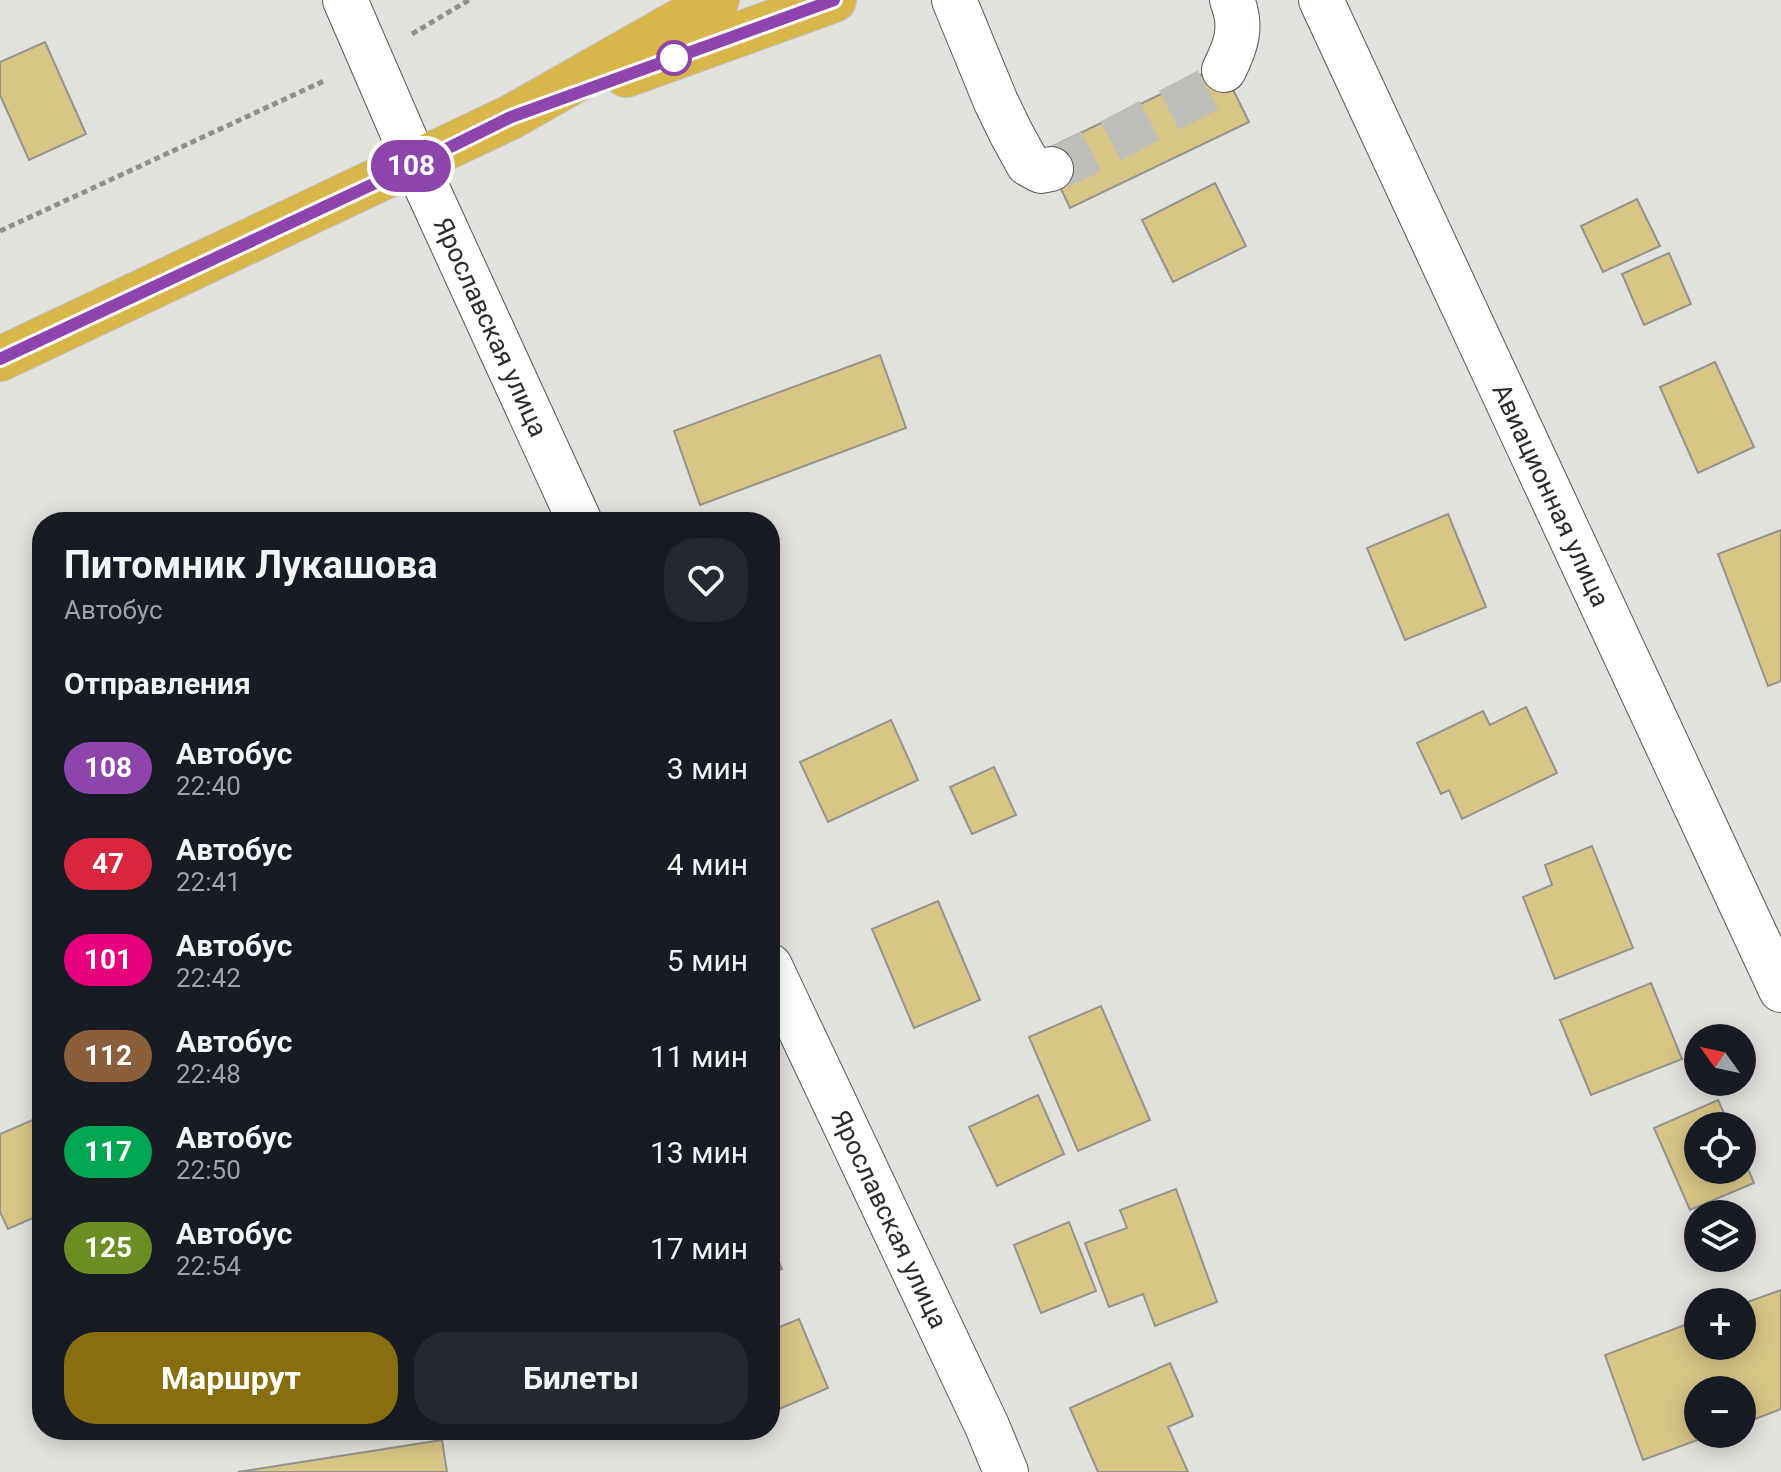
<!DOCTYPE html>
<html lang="ru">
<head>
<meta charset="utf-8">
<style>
	body { margin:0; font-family:Roboto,sans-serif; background:#242831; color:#f1f3f6; height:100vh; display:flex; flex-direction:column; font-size:30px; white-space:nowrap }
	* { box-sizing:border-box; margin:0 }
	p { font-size:26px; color:#9ea1a6 }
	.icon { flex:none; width:44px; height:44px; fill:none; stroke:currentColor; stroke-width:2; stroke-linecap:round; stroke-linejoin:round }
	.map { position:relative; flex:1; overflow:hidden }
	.sheet { position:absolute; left:32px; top:512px; width:748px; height:928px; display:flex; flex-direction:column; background:#171b24; border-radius:32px; box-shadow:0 4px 20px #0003 }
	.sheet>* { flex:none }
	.badge { padding:0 16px; border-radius:26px; font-size:28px; line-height:52px }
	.needle { width:52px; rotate:303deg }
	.buttons { position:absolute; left:1684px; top:1024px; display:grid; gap:16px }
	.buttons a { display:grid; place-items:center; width:72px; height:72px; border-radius:50%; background:#171b24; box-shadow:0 4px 20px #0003; font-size:40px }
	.map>.badge { position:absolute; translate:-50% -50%; box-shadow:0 0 0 4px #fff }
	h2 { padding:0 32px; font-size:30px; line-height:72px }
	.round { display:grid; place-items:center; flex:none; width:84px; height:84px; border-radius:32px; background:#242831 }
	.overview { display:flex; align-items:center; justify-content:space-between; height:136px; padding:0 32px }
	h1 { font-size:38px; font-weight:700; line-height:60px }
	.action { display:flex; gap:16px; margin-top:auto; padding:16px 32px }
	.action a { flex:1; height:92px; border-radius:32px; background:#886e0e; color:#fff; font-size:32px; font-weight:700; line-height:92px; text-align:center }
	.action a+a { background:#242831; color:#f1f3f6 }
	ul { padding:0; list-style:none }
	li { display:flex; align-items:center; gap:24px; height:96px; padding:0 32px }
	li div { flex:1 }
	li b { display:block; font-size:30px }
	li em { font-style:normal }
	li .badge { min-width:88px; font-weight:700; text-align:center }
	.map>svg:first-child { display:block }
	.building { fill:#d8c485; stroke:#94938e; stroke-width:2 }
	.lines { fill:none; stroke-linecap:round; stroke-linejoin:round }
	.minor-tunnel { stroke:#bebdb8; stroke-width:44; stroke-dasharray:44 22; stroke-linecap:butt }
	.minor-casing { stroke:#5a5854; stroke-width:46 }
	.highway-casing { stroke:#c0c0bf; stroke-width:46 }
	.path { stroke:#90908b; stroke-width:5; stroke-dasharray:6 4; stroke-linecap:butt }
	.minor { stroke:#fff; stroke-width:44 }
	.highway { stroke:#d8b649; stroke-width:44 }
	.line-casing { stroke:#fff; stroke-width:18 }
	.line { stroke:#8e44ad; stroke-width:12 }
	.stop-dot { fill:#fff; stroke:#8e44ad; stroke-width:4 }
	.labels { text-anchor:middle; stroke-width:7; stroke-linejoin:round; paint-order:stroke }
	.street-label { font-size:26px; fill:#2c2c2a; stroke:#e2e1db }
</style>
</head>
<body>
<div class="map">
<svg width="1781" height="1472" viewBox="0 0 1781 1472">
	<rect width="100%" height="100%" fill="#e2e1db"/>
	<path class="building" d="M45 42 86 134 29 160 0 95V62Z
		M1221 65 1249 122 1070 208 1043 151Z
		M1215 183 1246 246 1173 282 1142 220Z
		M1637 199 1660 246 1603 272 1581 226Z
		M1669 253 1691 304 1644 325 1622 274Z
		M880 355 906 428 700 505 674 431Z
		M1715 362 1754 447 1698 473 1660 387Z
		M1448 514 1486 607 1405 640 1367 548Z
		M1781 530V681L1768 686 1718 554Z
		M1526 707 1557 773 1462 819 1449 790 1441 794 1417 743 1483 711 1490 725Z
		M891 720 918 780 828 822 800 762Z
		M994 767 1016 815 972 834 950 787Z
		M1592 846 1633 948 1555 979 1523 897 1552 885 1545 865Z
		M938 901 980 1000 914 1028 872 929Z
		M1651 983 1682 1059 1591 1095 1560 1020Z
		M1101 1006 1150 1120 1078 1151 1029 1037Z
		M1038 1095 1064 1154 997 1186 969 1127Z
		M1718 1100 1730 1126H1698V1170H1742V1155L1754 1183 1690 1210 1654 1128Z
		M42 1116V1214L8 1229 0 1212V1134Z
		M1176 1189 1217 1302 1155 1326 1143 1294 1109 1307 1085 1243 1127 1228 1120 1210Z
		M1069 1222 1096 1291 1041 1313 1014 1245Z
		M770 1242 782 1269 770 1275Z
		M1781 1290V1409L1742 1424V1390H1698V1434H1714L1643 1460 1605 1355 1698 1320V1346H1742V1304Z
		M799 1319 828 1388 770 1413V1331Z
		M1170 1363 1193 1416 1168 1427 1188 1472H1098L1070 1408Z
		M442 1440 447 1472H238Z"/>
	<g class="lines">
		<path class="minor-tunnel" d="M1051 169 1074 160 1210 89 1224 70"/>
		<g class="minor-casing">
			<g id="minor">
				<path id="s1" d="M345 0 416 164 580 522"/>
				<path d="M954 0 996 102 1011 133 1028 164 1041 171 1051 169"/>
				<path id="s2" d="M1321 0 1781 990"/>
				<path d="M1224 70C1236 46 1243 27 1232 0"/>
				<path id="s3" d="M770 966 987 1426 1006 1472"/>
			</g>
		</g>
		<g class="highway-casing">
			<path id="highway" d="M626 75 834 0
				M0 359 511 117 717 0"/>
		</g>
		<path class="path" d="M412 34 469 0
			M0 231 326 80"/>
		<use href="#minor" class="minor"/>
		<use href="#highway" class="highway"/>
	</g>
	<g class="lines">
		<g class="line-casing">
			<path id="line" d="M0 359 416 164 511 117 834 0"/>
		</g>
		<use href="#line" class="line"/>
	</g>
	<circle class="stop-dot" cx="674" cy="58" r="16"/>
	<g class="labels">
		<g class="street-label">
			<text dy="9" stroke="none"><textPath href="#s1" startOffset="358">Ярославская улица</textPath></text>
			<text dy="9" stroke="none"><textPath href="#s2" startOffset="546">Авиационная улица</textPath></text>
			<text dy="9" stroke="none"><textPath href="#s3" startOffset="280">Ярославская улица</textPath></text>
		</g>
	</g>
</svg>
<div class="buttons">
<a><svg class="needle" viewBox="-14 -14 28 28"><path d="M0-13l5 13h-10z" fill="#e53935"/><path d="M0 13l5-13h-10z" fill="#9ea1a6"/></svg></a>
<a><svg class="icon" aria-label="locate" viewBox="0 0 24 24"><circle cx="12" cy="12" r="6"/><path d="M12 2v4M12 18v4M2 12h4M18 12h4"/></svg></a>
<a><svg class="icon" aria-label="layers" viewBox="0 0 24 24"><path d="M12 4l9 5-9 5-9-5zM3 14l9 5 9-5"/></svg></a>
<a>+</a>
<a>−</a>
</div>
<b class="badge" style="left:411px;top:166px;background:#8e44ad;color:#fff">108</b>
<section class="sheet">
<div class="overview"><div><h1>Питомник Лукашова</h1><p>Автобус</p></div><a class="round"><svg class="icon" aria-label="heart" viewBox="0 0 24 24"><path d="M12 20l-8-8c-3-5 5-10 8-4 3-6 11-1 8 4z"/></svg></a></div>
<h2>Отправления</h2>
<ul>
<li><span class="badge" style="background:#8e44ad;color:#fff">108</span><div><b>Автобус</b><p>22:40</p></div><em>3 мин</em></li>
<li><span class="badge" style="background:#d7263d;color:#fff">47</span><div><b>Автобус</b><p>22:41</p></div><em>4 мин</em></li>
<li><span class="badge" style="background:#e6007e;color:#fff">101</span><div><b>Автобус</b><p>22:42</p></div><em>5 мин</em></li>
<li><span class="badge" style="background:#8b5e3c;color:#fff">112</span><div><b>Автобус</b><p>22:48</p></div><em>11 мин</em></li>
<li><span class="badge" style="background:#00a651;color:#fff">117</span><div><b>Автобус</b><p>22:50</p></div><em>13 мин</em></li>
<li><span class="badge" style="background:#6b8e23;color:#fff">125</span><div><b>Автобус</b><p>22:54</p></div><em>17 мин</em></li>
</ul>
<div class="action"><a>Маршрут</a><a>Билеты</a></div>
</section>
</div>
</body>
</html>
